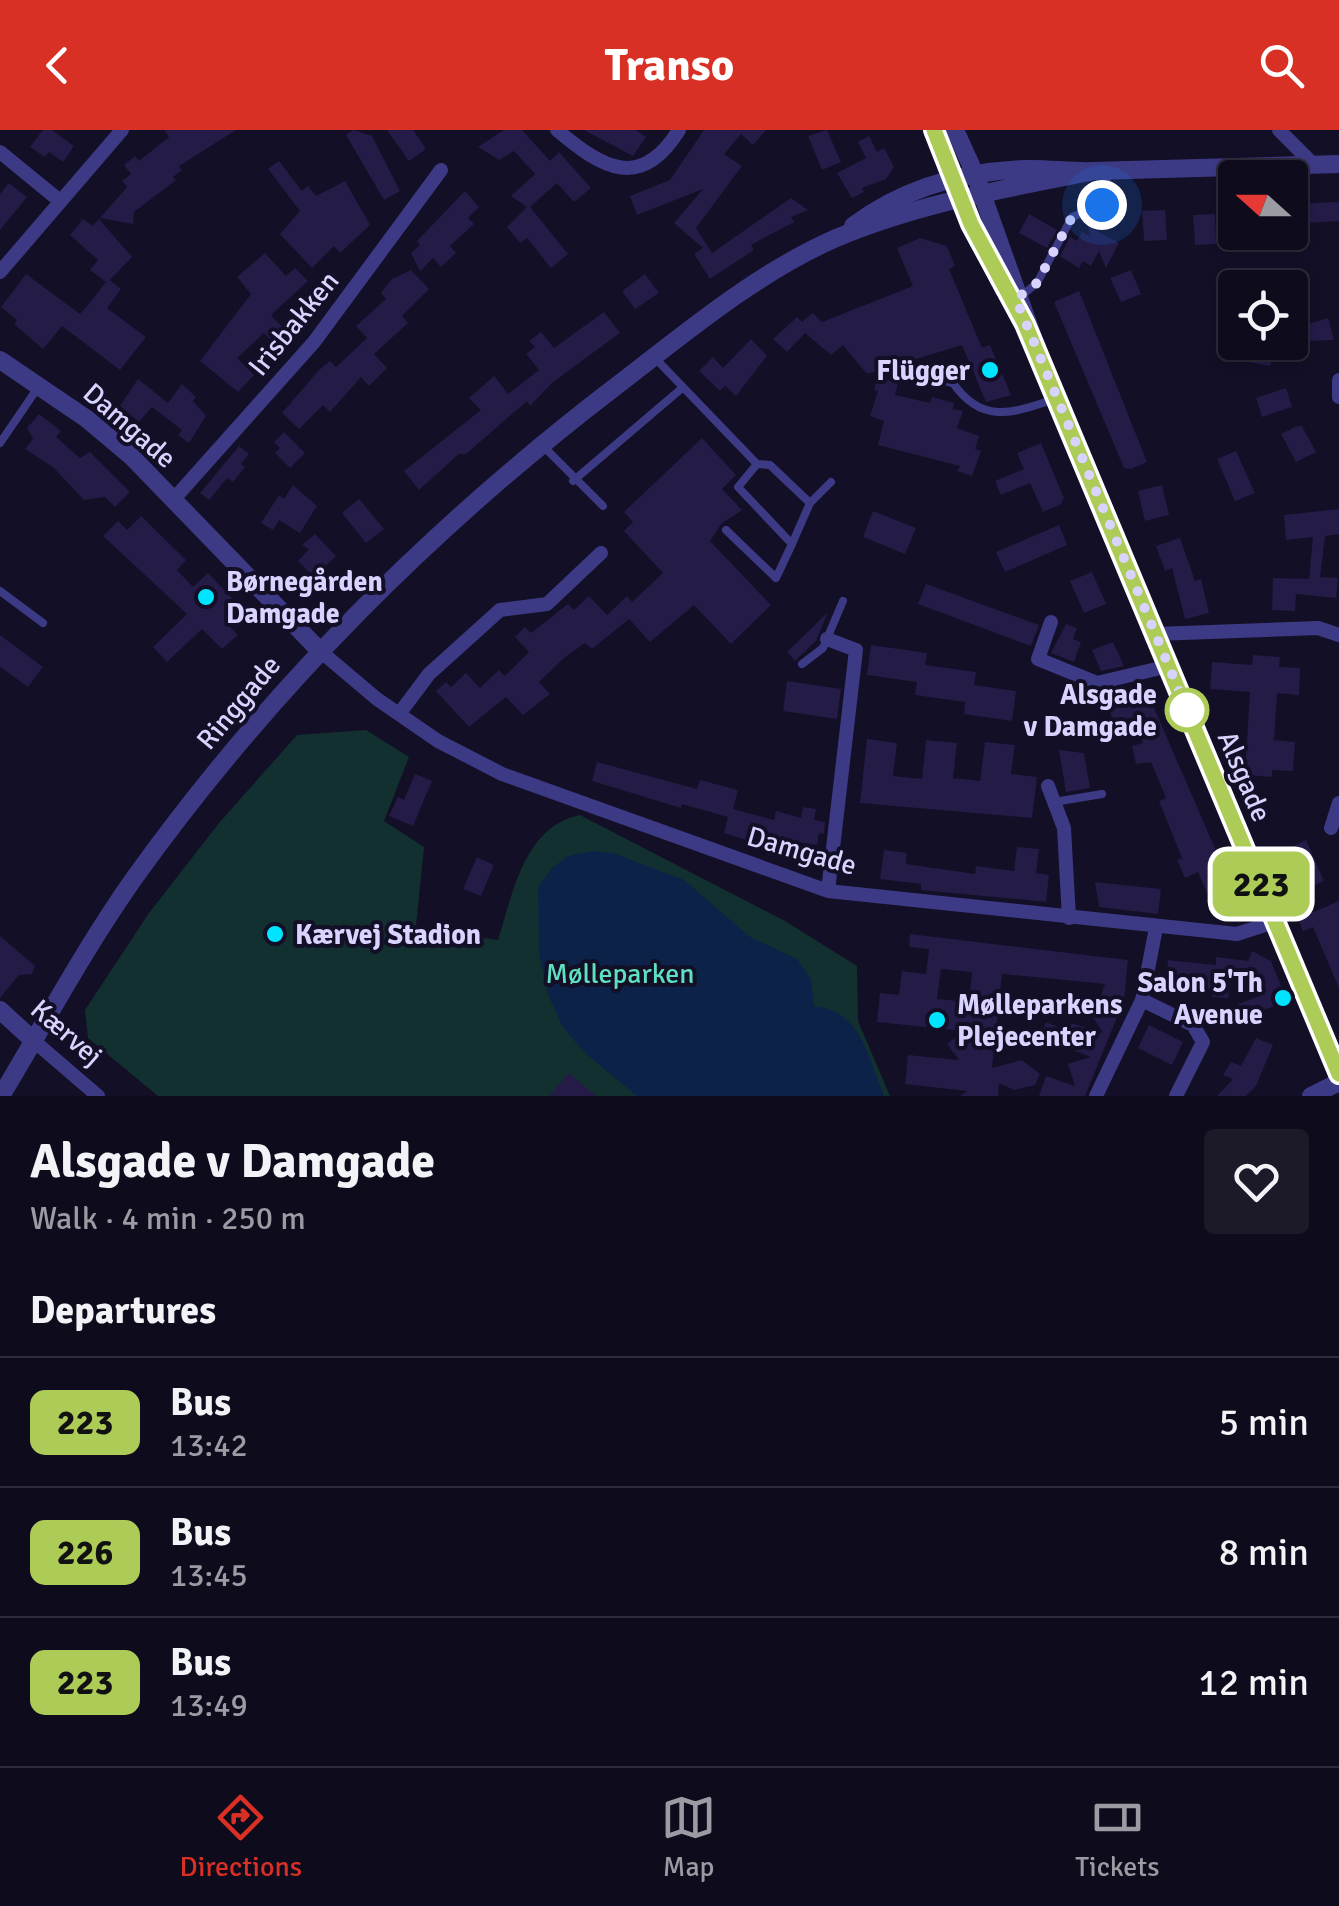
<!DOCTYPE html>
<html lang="en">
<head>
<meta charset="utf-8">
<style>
	body { margin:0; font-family:Signika,sans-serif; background:#1c1929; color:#f1f3f6; height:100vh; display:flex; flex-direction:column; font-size:38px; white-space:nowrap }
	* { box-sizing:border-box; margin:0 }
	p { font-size:32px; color:#9b9ba3 }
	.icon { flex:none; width:55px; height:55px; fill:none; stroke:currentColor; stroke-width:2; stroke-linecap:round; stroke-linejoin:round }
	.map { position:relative; height:966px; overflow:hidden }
	.sheet { display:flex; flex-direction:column; background:#0e0b1c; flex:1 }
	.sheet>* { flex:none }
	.badge { padding:0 20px; border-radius:15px; font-size:35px; line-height:65px }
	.needle { width:65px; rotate:291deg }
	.fabs { position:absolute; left:1218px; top:30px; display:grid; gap:20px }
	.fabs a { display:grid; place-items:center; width:90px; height:90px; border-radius:10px; background:#0e0b1c; box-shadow:0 2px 8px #0004,0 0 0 2px #2e2b3b; font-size:50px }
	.you { position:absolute; width:50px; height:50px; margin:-25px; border:8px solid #fff; border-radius:50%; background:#1a73e8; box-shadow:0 0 0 15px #1a73e833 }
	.map>.badge { position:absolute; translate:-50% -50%; box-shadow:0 0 0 5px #fff }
	h2 { padding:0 30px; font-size:38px; line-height:90px }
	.round { display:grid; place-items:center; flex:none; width:105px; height:105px; border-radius:10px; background:#1c1929 }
	.headline { display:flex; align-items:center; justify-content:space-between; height:170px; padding:0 30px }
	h1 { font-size:48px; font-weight:700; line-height:75px }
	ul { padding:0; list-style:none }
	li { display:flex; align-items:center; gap:30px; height:130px; padding:0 30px; border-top:2px solid #2e2b3b }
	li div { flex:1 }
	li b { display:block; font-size:38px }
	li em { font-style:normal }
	li .badge { min-width:110px; font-weight:700; text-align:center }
	header { display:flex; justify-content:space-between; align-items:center; height:130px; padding:0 30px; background:#d93025; color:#fff; font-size:45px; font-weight:700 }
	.dock { display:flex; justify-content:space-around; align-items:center; height:140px; border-top:2px solid #2e2b3b; background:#0e0b1c; font-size:28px; color:#9b9ba3 }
	.dock a { display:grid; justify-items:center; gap:5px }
	.dock .selected { color:#d93025 }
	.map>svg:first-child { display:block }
	.green { fill:#12302f }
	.water { fill:#0c2248 }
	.building { fill:#241b47; fill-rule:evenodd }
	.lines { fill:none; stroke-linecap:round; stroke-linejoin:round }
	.service { stroke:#3d3a85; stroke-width:8 }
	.minor { stroke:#3d3a85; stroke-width:14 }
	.tertiary { stroke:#3d3a85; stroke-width:18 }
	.line-casing { stroke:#fff; stroke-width:22 }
	.line { stroke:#adcb57; stroke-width:15 }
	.walk { stroke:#d9d4ff; stroke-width:10; stroke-dasharray:0 18 }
	.poi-dot { fill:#00e5ff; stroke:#130f26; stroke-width:4 }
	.stop-dot { fill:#fff; stroke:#adcb57; stroke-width:5 }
	.labels { text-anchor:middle; stroke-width:8; stroke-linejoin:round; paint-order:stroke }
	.street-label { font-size:28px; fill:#d9d4ff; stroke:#130f26 }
	.poi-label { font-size:28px; font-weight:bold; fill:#d9d4ff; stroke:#130f26; text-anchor:start }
	.stop-label { font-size:28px; font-weight:bold; fill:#d9d4ff; stroke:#130f26; text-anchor:end }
	.park-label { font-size:28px; fill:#5fe0c0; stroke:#130f26 }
</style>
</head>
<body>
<header><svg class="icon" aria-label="back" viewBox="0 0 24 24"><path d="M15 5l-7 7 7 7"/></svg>Transo<svg class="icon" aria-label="search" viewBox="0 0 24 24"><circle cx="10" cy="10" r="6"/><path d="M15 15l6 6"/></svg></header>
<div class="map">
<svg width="1339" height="966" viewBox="0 0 1339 966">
	<rect width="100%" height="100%" fill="#130f26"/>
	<path class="green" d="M366 600 409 627 384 691 424 717 414 815 419 799 498 810C513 763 524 696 580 685L785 791 857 836 858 891 890 966H158L88 908 85 880 149 783 219 693 297 605Z"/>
	<path class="water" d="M592 721 613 723 684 750 750 807 797 829 811 849 814 876C862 881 867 926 884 966H637L586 924 562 896 548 864 539 824 538 757 553 737 569 726Z"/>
	<path class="building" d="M43 0H52L74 16 63 32 49 22 45 27 30 17Z
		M164 0H236L179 36 182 40 173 47 176 50 134 82 133 94 100 88 127 57 122 51 131 44 124 35 135 26 139 31 169 7Z
		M353 0 372 6 400 61 384 70 346 5Z
		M387 0H413L426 19 409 31Z
		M504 0H522L550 31 559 22 591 58 574 72 557 53 530 77 568 124 551 138 527 108 520 113 507 97 527 77 511 66 535 44 514 21 499 30 478 17Z
		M584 0H636L646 7 633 26Z
		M704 0H766L753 15 741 4 724 24 742 36 696 98 712 123 791 68 808 80 791 87 794 92 751 115 754 120 710 149 694 124 703 118 674 93 703 59 637 85 630 66 670 50Z
		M827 0 841 32 822 40 808 6Z
		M869 6 877 22 884 18 894 37 886 49 862 58 864 62 852 68 837 43 866 28 858 12Z
		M279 31 302 61 308 56 316 66 345 51 370 95 340 123 334 116 312 138 280 104 300 81 268 39Z
		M9 53 27 67 0 100V64Z
		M465 61 479 77 468 88 474 94 450 116 456 123 441 137 433 128 420 141 411 123 420 115 417 111Z
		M1339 72V91L1290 94V74Z
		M1165 80 1167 110 1144 111 1142 81Z
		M1029 84 1057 100 1047 118 1019 103Z
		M1215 84 1216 114 1195 115 1193 85Z
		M83 89 93 96 99 89 132 127 110 150 121 159 107 178 146 207 120 240 62 196 43 219 14 194 17 190 1 177 26 144 80 184 87 176 106 152 90 140 98 130 70 105Z
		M1088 96 1119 113 1106 138 1099 121 1091 136 1083 131 1079 138 1060 126 1070 107 1077 111 1082 102 1090 106Z
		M920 108 947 116 955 136 949 139 982 218 990 215 1011 265 986 272 962 215 867 244 843 215 831 225 805 203 787 222 773 209 797 187 802 192 813 183 822 192 913 156 897 118Z
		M265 123 286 146 295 138 308 151 271 185 286 201 273 213 264 203 237 228 254 245 238 262 200 231 251 164 237 147Z
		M411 140 429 159 402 186 408 193 374 224 387 238 369 256 361 247 330 282 323 275 299 299 282 283 319 240 330 231 336 237 367 208 356 196 386 169 381 163 392 149Z
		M1131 140 1141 164 1121 172 1110 148Z
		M645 144 659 163 635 179 622 161Z
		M1079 161 1147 332 1131 339 1124 338 1054 172Z
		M604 182 620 203 553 252 530 276 527 271 466 324H459L419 360 404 341 481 280 469 268 494 246 508 264 539 240 526 224 535 217 529 211 541 202 554 218Z
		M1328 188 1334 210 1306 211 1301 196Z
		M751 209 767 226 736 266 725 256 720 261 699 241 713 227 723 238Z
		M1247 212H1275L1270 236 1243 231Z
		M877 247 898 253 895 265 930 273 932 267 954 273 953 279 963 281 957 298 979 306 975 319 981 321 972 346 957 341 960 336 878 315 884 291 870 286 878 261 874 260Z
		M138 249 168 273 182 254 196 267 193 271 206 286 189 313 178 305 182 300 152 277 139 292 120 276Z
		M1286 258 1292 277 1262 287 1256 268Z
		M39 284 61 301 56 307 80 328 90 322 130 362 115 377 105 367 84 370 53 337 25 319 33 309 27 298Z
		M1297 296H1302L1316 322 1296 332 1281 304Z
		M284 302 305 323 290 338 275 323 280 318 274 312Z
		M702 308 736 345 722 359 742 380 721 394 710 411 771 475 731 514 694 475 650 512 629 489 592 519 585 513 564 528 539 552 550 564 523 585 506 567 469 597 436 561 446 552 451 557 466 543 480 558 499 540 505 546 529 522 515 507 525 497 531 503 568 474 574 480 589 466 607 485 627 466 632 472 663 443 624 401 633 392 624 382Z
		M1041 313 1064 368 1060 375 1043 382 1030 353 1001 365 995 351 1024 339 1017 323Z
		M239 316 249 324 241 334 245 337 233 352 227 348 209 370 200 363Z
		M1236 321 1255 363 1235 371 1217 329Z
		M293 355 317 376 300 403 279 390 273 400 261 393 279 365 284 369Z
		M1162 355 1169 385 1145 391 1138 361Z
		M359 369 384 399 366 413 342 383Z
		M1339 379V404L1325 406 1320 447 1338 448 1336 468 1296 464 1295 481 1272 480 1273 448 1309 449 1313 407 1286 410 1284 385Z
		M873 381 916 398 905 424 863 407Z
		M141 386 186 430 177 440 193 457 208 443 245 482 230 497 238 505 222 519 202 499 167 532 153 517 187 484 103 406 118 391 127 400Z
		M1059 395 1067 415 1005 442 996 422Z
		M315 404 336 426 314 447 298 431 309 419 302 415Z
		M1180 408 1195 451 1201 449 1209 483 1185 489 1172 438 1165 441 1156 416Z
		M1092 442 1106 474 1084 483 1070 451Z
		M926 454 1039 495 1031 516 918 474Z
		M828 482 816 511 795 531 787 522Z
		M1066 494 1077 498 1073 509 1081 512 1074 532 1051 523Z
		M0 505 43 537 28 557 0 537Z
		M1113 512 1124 536 1101 541 1092 520Z
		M871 515 927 523 925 535 976 542 974 555 1016 561 1012 591 964 584 965 572 915 565 917 552 867 545Z
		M1253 525 1280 527 1279 537 1300 538 1299 565 1277 563 1274 610 1295 612 1293 641 1272 640V647L1245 645 1250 562 1210 559 1212 532 1252 535Z
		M787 551 841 559 837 589 783 581Z
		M1148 564 1240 776 1217 786 1198 742 1185 748 1177 730 1182 728 1159 671 1166 668 1151 632 1136 634 1132 616 1143 613 1132 587 1115 594 1108 578Z
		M867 609 897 613 893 646 922 649 926 610 957 613 953 648 980 651 985 612 1015 615 1011 644 1037 647 1032 688 860 673Z
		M1059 620 1084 623 1090 658 1066 662Z
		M597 632 697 659 700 650 738 660 733 679 774 690 776 681 801 688 803 677 816 679 814 690 825 692 824 704 819 703 817 715 782 710 779 720 759 714 724 703 728 687 682 674 681 678 592 651Z
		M415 644 432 651 413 696 389 686 398 667 404 670Z
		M1306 710 1324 751 1299 762 1281 722Z
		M1017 717 1039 719 1036 743 1049 745 1046 772 921 760V754L880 749 884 720 907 723 906 734 975 744 976 736 1014 741Z
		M477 727 494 735 481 766 463 759Z
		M1095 752 1161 759 1158 784 1099 777Z
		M1339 771V858L1313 797 1303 801 1298 789Z
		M910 804 1128 830 1124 870 1085 966H1039L1046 946 1075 956 1068 934 1091 927 1075 921 1077 916 1041 904 1046 892 1069 901 1071 893 1103 903 1090 882 1096 880 1105 854 1002 844 992 938 1022 930 1040 944 1035 955 1014 960 999 953 998 966H960L967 961 905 954 908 925 959 930 947 914 964 901 877 892 880 863 899 865 902 841 926 844 929 819 909 817ZM941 839 972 842 969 872 937 869Z
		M0 806 35 836 32 844 19 845 0 868Z
		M1252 821 1271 831 1287 871 1243 888 1238 874 1260 866 1252 843 1230 852 1228 868 1212 867 1213 860 1166 856 1168 830 1216 835V827L1248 831Z
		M1149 895 1183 912 1172 935 1138 918Z
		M1256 908 1273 915 1256 956 1246 966H1217L1233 949 1223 945 1231 932 1241 936Z
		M569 943 596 966H549Z"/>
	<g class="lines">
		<path class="service" d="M1020 167 1037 153 1072 87 1102 75 1108 41
			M654 227 757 334 738 357 792 414 810 373 770 335 757 334
			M912 244 953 253C982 295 1013 283 1055 269
			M0 313 39 256
			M544 317 603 376
			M573 351 681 259
			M810 373 831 352
			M726 400 776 448 792 414
			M0 461 43 493
			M802 534 823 518 843 471
			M1054 672 1102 664"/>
		<path class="minor" d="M557 0C603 39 641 61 679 0
			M1279 0 1313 34
			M0 22 60 71
			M0 142 122 0
			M1339 250V267
			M173 370 314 212 441 40
			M1051 492 1038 529 1097 553 1169 536
			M1155 504 1318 498 1339 505
			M827 509 856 520 828 761
			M319 520 377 569 438 611 502 644 828 761 1237 804 1277 791
			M399 584 429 544 500 480 547 474 601 423
			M1048 656 1064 698 1069 788
			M1331 698 1339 673
			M1142 870 1193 895 1203 912 1176 966
			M34 911 98 966
			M1096 966 1142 870 1156 798"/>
		<path class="tertiary" d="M934 0 971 94 1004 160
			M955 0 975 44 1055 269 1339 944
			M853 96C903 58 961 42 1024 39 1047 38 1070 42 1093 41 1175 39 1257 36 1339 34
			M0 230 87 289 131 326 319 520
			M0 880 34 911
			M1 966C45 893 86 816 135 747 270 559 432 397 615 257 684 204 755 144 834 109 916 74 1003 59 1090 42
			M1311 966 1339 952"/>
	</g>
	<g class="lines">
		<g class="line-casing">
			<path id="line" d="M934 0 971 94 1025 194 1339 944"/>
		</g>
		<use href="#line" class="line"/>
		<path class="walk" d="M1102 75 1072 87 1037 153 1016 169 1187 580"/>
	</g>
	<g class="poi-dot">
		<circle cx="990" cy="240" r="10"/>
		<circle cx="206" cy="467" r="10"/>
		<circle cx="275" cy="804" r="10"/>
		<circle cx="1283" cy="868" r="10"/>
		<circle cx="937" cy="890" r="10"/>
	</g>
	<circle class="stop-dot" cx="1187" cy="580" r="20"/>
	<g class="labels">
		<g class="street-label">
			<text transform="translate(293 193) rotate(-51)" y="10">Irisbakken</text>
			<text transform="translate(130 295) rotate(41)" y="10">Damgade</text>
			<text transform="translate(238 572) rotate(-50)" y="10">Ringgade</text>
			<text transform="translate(1245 646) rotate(67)" y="10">Alsgade</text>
			<text transform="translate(802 720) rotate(16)" y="10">Damgade</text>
			<text transform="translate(67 902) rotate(41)" y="10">Kærvej</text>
		</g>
		<g class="poi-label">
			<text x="970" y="250" text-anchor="end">Flügger</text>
			<text x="226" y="461">Børnegården<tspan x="226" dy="32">Damgade</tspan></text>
			<text x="295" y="814">Kærvej Stadion</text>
			<text x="1263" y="862" text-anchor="end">Salon 5'Th<tspan x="1263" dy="32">Avenue</tspan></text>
			<text x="957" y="884">Mølleparkens<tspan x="957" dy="32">Plejecenter</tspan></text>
		</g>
		<g class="stop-label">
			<text x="1157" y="574">Alsgade<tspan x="1157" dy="32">v Damgade</tspan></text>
		</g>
		<g class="park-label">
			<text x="620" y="853">Mølleparken</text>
		</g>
	</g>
</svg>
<div class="fabs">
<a><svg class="needle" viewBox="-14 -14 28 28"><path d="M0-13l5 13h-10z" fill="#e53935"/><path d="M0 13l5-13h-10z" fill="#9b9ba3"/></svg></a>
<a><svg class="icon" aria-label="locate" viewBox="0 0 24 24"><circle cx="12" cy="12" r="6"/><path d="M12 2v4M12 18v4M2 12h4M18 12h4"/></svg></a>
</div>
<div class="you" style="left:1102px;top:75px"></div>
<b class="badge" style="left:1261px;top:754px;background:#adcb57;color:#111">223</b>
</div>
<section class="sheet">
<div class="headline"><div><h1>Alsgade v Damgade</h1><p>Walk · 4 min · 250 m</p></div><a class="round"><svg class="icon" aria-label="heart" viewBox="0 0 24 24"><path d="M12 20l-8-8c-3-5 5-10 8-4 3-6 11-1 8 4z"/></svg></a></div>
<h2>Departures</h2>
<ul>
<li><span class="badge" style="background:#adcb57;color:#111">223</span><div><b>Bus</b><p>13:42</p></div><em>5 min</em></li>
<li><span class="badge" style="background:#adcb57;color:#111">226</span><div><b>Bus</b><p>13:45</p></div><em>8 min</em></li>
<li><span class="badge" style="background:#adcb57;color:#111">223</span><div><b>Bus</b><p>13:49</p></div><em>12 min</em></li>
</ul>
</section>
<nav class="dock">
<a class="selected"><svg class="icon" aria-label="directions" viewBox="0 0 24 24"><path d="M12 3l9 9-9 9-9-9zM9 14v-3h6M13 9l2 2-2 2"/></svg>Directions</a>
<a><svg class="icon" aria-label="map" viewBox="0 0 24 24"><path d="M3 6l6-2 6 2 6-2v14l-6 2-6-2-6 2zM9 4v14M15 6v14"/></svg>Map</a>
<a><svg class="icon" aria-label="tickets" viewBox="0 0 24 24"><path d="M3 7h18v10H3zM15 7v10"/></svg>Tickets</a>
</nav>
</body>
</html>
